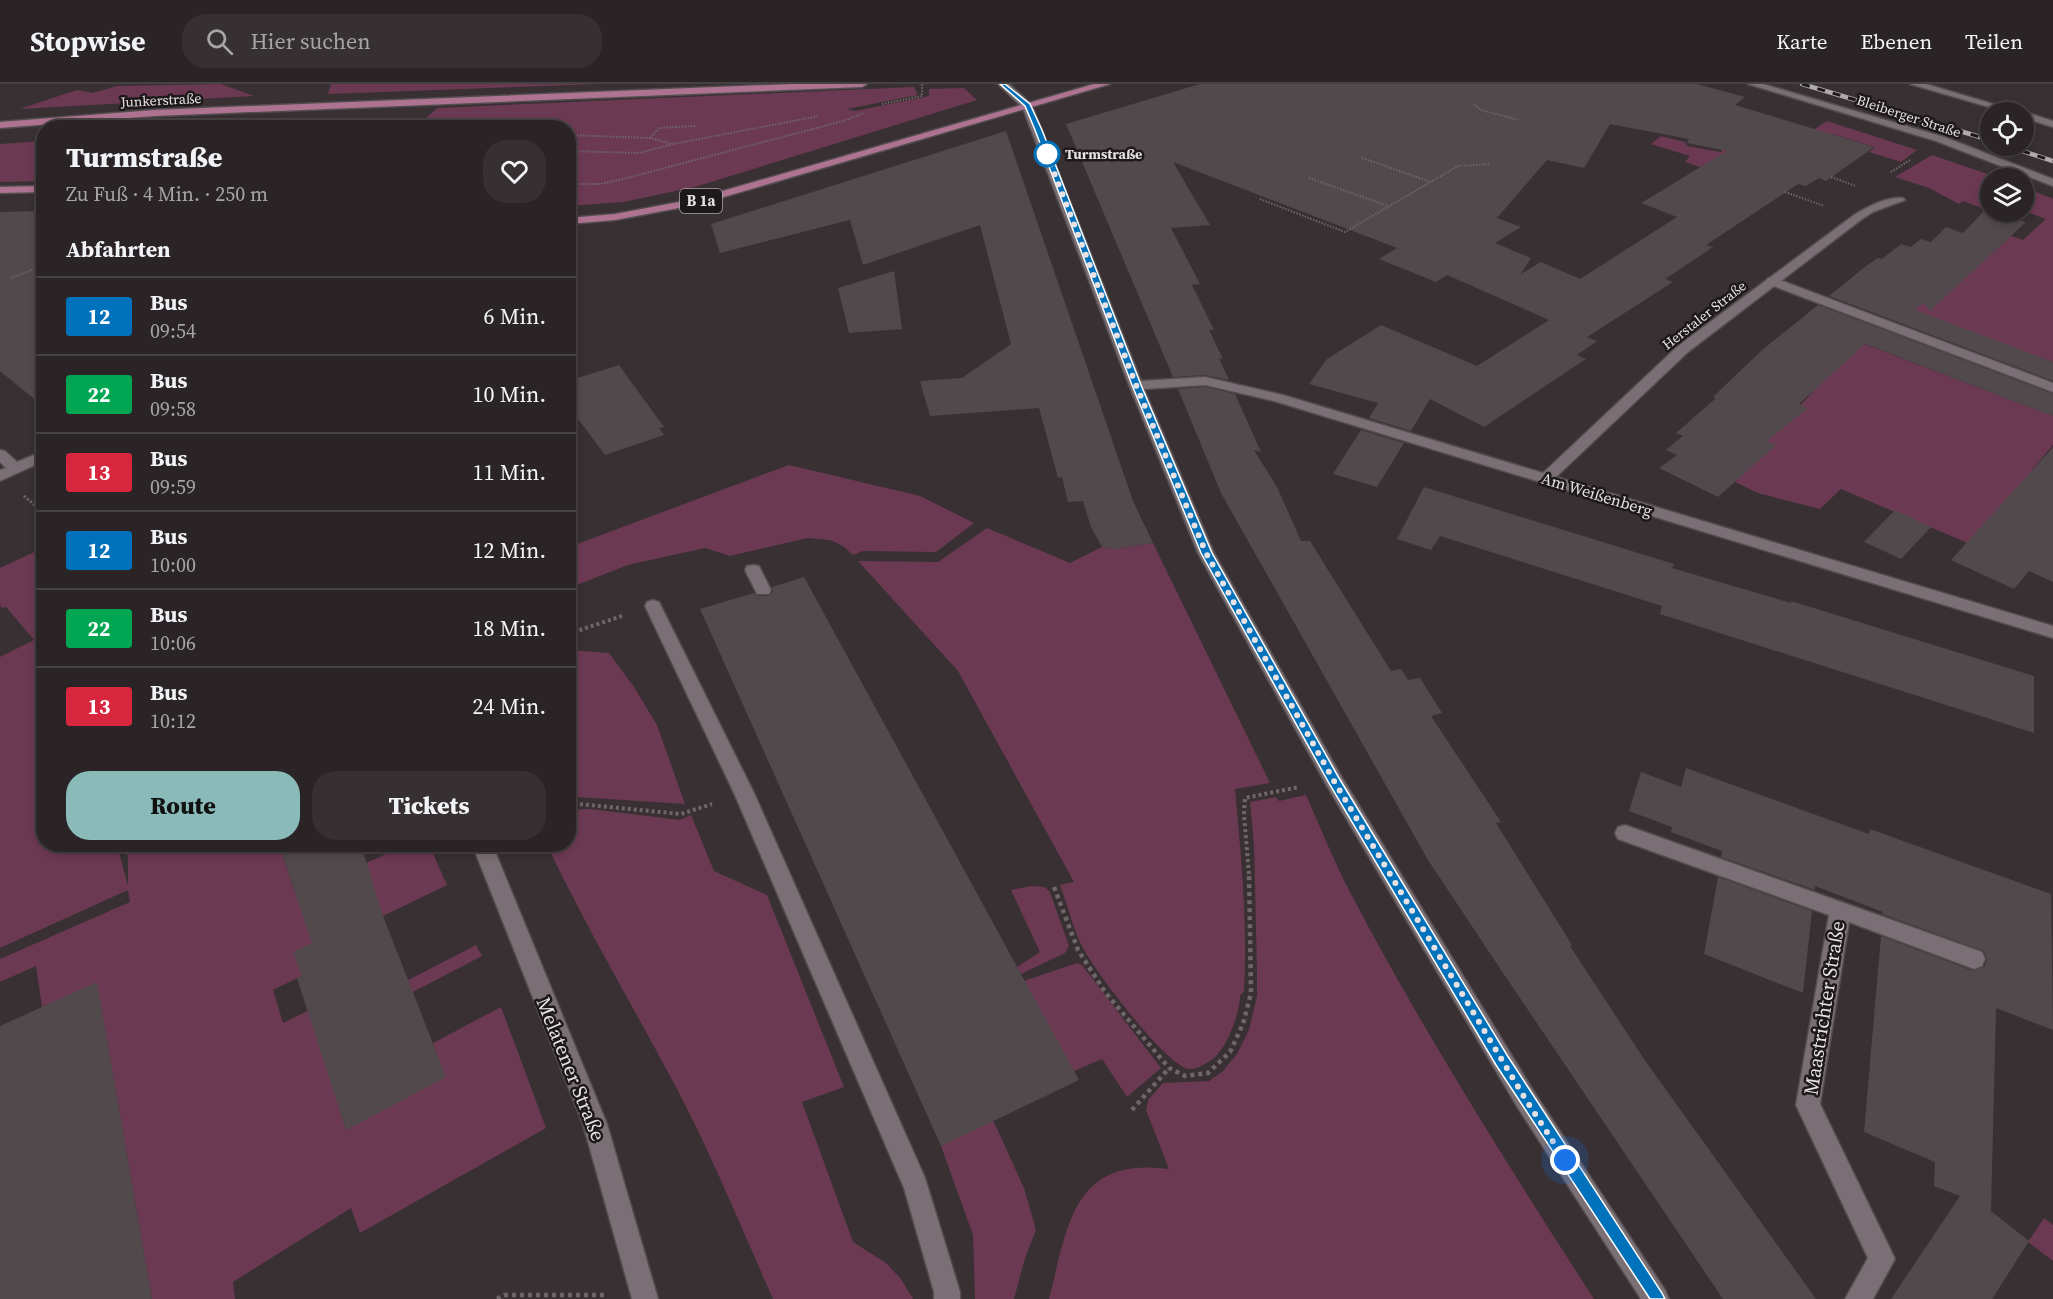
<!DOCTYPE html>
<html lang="de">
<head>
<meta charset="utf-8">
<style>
	body { margin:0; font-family:"Source Serif 4",serif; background:#363032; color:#f1f3f6; height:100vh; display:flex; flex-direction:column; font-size:22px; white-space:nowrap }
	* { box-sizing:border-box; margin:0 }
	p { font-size:20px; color:#a5a4a7 }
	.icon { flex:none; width:33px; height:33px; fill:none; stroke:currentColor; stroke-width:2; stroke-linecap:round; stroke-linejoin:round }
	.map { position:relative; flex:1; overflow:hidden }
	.panel { position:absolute; left:36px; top:36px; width:540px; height:732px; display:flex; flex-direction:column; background:#2a2426; border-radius:24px; box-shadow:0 3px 9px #0003,0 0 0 2px #464143 }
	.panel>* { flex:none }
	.badge { padding:0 12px; border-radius:4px; font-size:21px; line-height:39px }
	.controls { position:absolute; left:1980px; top:18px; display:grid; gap:12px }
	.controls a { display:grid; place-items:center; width:54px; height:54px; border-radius:50%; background:#2a2426; box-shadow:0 3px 9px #0003,0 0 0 2px #464143; font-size:30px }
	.you { position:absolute; width:30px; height:30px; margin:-15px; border:4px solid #fff; border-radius:50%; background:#1a73e8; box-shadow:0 0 0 9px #1a73e833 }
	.map>.badge { position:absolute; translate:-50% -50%; box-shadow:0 0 0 3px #fff }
	h2 { padding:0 30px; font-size:22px; line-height:54px }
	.round { display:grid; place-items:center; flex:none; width:63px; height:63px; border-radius:24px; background:#363032 }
	.summary { display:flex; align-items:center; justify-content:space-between; height:102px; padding:0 30px }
	h1 { font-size:28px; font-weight:800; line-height:45px }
	.button { display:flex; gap:12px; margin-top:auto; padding:12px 30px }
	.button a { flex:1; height:69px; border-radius:24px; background:#8bbbb9; color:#111; font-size:24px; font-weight:800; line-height:69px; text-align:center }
	.button a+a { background:#363032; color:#f1f3f6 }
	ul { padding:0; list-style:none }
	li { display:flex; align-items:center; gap:18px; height:78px; padding:0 30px; border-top:2px solid #464143 }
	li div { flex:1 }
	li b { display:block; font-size:22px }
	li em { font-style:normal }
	li .badge { min-width:66px; font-weight:700; text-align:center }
	header { display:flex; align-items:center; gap:36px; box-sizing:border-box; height:84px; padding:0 30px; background:#2a2426; border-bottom:2px solid #464143 }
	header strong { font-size:28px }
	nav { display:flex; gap:33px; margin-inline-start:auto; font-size:21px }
	.search { width:420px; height:54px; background:#363032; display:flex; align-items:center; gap:15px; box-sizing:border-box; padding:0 21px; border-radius:24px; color:#a5a4a7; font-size:22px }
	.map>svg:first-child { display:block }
	.green { fill:#6c3953 }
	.building { fill:#52494d; fill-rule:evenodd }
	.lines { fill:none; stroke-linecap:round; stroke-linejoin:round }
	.service-casing { stroke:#534c4f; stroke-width:3 }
	.minor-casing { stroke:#534c4f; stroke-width:3 }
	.tertiary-casing { stroke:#534c4f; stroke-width:3 }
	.primary-casing { stroke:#534c4f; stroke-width:3 }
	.path-far3 { stroke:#6e6669; stroke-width:2; stroke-dasharray:1.5 1.5; stroke-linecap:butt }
	.path-far2 { stroke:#6e6669; stroke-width:3; stroke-dasharray:2 2; stroke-linecap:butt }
	.path-far1 { stroke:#6e6669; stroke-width:4; stroke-dasharray:3 3; stroke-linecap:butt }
	.path { stroke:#6e6669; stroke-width:4.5; stroke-dasharray:4 4; stroke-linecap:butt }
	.service { fill:#796f74; fill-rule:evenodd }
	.minor { fill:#796f74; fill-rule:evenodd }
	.tertiary { fill:#796f74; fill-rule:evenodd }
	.primary { fill:#ae7391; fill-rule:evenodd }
	.rail-casing { stroke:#b0aaad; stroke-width:4.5 }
	.rail { stroke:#1d191b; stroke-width:3; stroke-dasharray:8; stroke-linecap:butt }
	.line { fill:#0072bc; stroke:#fff; stroke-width:1.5 }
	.walk { stroke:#e7e1e4; stroke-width:6; stroke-dasharray:0 10.8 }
	.stop-dot { fill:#fff; stroke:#0072bc; stroke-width:3 }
	.labels { text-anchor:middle; stroke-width:5; stroke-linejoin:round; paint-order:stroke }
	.far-street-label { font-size:14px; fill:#e7e1e4; stroke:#1d191b }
	.far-stop-label { font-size:14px; font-weight:bold; fill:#e7e1e4; stroke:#1d191b; text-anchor:start }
	.shield { fill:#1d191b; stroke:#aaa5a8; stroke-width:1.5 }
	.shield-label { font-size:15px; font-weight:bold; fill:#e7e1e4 }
	.street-label { font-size:16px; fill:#e7e1e4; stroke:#1d191b }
	.near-street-label { font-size:20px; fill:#e7e1e4; stroke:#1d191b }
</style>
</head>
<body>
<header>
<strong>Stopwise</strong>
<div class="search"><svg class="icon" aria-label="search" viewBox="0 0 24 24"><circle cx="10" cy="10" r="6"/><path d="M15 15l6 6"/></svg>Hier suchen</div>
<nav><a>Karte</a><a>Ebenen</a><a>Teilen</a></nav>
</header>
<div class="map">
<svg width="2053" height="1215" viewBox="0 0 2053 1215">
	<rect width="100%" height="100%" fill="#383033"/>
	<path class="green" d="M221 0 254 12 20 25 77 6 93 9 117 2Z
		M331 0H598L328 10Z
		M914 3 918 11 847 25 855 27 929 12V5L964 4 977 16 695 103 623 118 569 122 568 44 416 43 437 24Z
		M1741 34 1804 52 1827 37 1917 66 1901 78 1869 68 1875 63 1832 50 1815 60 1715 88 1685 78 1690 72 1651 60 1661 52 1685 58 1687 62 1721 68Z
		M43 57V97L0 98V60Z
		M1932 71 1999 94H1990V128H1996L1995 129 1963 117 1959 120 1929 104 1895 93Z
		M2024 103 2053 115V278L1906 223 1974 173 1985 176 2011 152 2023 156 2046 135 2024 127Z
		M1859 258 2053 332V361L1970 460 1841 405 1820 425 1758 409 1735 398 1775 361 1767 357Z
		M789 381 920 412 974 439 936 468 863 467 853 471 843 462 830 456 807 454 730 472 705 464 628 481 569 504V463Z
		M987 444 1070 479 1102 463 1115 465 1153 459 1270 699 1235 705C1241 772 1248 840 1244 907L1240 912C1240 929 1227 963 1214 974 1207 979 1197 986 1189 985 1166 982 1096 888 1084 866 1073 846 1068 822 1060 801L1074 798 958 587 858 477 938 478Z
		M43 464V486L38 490 44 505V760L117 761 128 802V774L125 761H148L149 766 162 760 279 761 296 811 386 770 385 764 393 761H429L447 801 383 832 352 840 294 868 302 892 273 906 283 939 383 890 389 906 476 861 482 872 413 908 421 931 325 980 346 1046 445 993 433 959 501 923 546 1044 360 1149 351 1124 233 1198 235 1215H152L97 899 42 923 36 882 0 898V875L130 818 128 806 0 864V573L34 556 6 523 2 524 0 521V484Z
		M568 566 609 569 634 603 657 641 685 720 577 713 569 695Z
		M1306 711C1321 744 1334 778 1351 810 1424 949 1509 1083 1594 1215H1049C1068 1142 1072 1072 1169 1085L1146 1026 1148 1016 1163 999 1209 997 1223 987 1237 970 1249 946 1257 912V888L1254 760 1250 718 1276 713 1279 717Z
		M591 725 680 736 691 731 714 787 767 811 844 1003 802 1018 853 1158 886 1179 901 1195 913 1215H773C742 1145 713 1074 678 1007 634 924 587 845 547 761L568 760 569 726Z
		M1031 802 1045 803 1050 808 1069 862 1065 869 1021 890 1017 883 1040 868 1011 806Z
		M1077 879 1082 881 1161 984 1127 1013 1102 975 1074 987 1024 897Z
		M993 1036 1024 1104 1036 1146 1025 1174 1014 1215H975L973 1151 941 1062Z
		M2044 1134 2053 1141V1177L2028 1158Z"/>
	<path class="building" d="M1200 0H1697L1745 13 1735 21 1874 63 1826 97 1819 94 1806 102 1798 100 1706 161 1713 163 1665 195 1673 198 1587 253 1597 257 1577 271 1586 275 1484 343 1430 315 1411 347 1369 334 1378 319 1309 300 1327 275 1381 241 1477 282 1549 236 1447 191 1436 198 1379 175 1397 164 1173 78 1210 141 1171 144 1200 200 1192 201 1214 246H1209L1223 275 1219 274 1229 296 1205 291 1173 293 1066 40ZM1610 40 1689 55 1687 59 1727 67 1641 119 1677 133 1580 195 1541 178 1521 190 1531 174 1495 159 1521 143 1497 134 1547 76 1584 84Z
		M1006 47 1133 417 1153 459 1115 465 1102 463 1091 443 1083 417 1068 418 1062 393 1058 394 1039 324 930 332 920 297 962 294 1011 260 980 141 863 181 850 136 720 169 711 140Z
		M1985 126 2026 138 1930 227 1923 219 1915 226 2053 278V297L1829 212 1866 182 1878 174 1882 175 1901 160 1911 163 1921 155 1931 158 1946 143 1963 149Z
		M44 127V323L0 287V128Z
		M894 187 902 245 849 249 838 204Z
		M1818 221 2053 310V332L1865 260 1799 320 1808 324 1767 357 1776 361 1718 413 1659 384 1677 371 1666 366 1683 352 1676 349 1716 314 1713 313 1762 266Z
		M619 281 664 343 659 344 664 351 605 371 570 324 575 323 568 313V297Z
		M1205 303 1235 310 1261 368 1254 366 1277 403 1301 457H1310L1391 587 1401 585 1408 596 1420 594 1442 629 1431 632 1501 738 1496 739 1572 861 1570 862 1644 975 1816 1215H1723L1497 880 1428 776 1221 409 1178 305Z
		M1361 346 1404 359 1377 403 1333 390Z
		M2053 363V498L2029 487 2014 505 1951 476Z
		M1424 403 1674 480 1672 484 1791 519V517L2034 592V649L1660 530 1662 522 1440 452 1431 466 1397 455Z
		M1895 426 1931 443 1901 475 1864 458Z
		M804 493 1079 996 941 1062 700 525 754 509 757 512H769L773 507 772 503Z
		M1686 684 1869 750 1870 745 2051 810 2053 946 1996 924 1991 1127 2029 1157 1992 1215H1891L1960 1112 1934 1102 1935 1078 1864 1048 1881 852 1973 887 1984 883 1987 876 1984 867 1882 830 1883 828 1815 802V806L1721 773 1722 767 1671 748 1672 743 1629 727 1641 688 1681 703Z
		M279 760H361L383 832 446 993 346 1046 297 894 302 892 293 868 312 859Z
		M1718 793 1812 827 1803 909 1704 870Z
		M97 898 152 1215H0V942Z"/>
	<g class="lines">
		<g class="service-casing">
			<path id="service" d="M1772 193 2053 299V308L1768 200 1766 197 1768 194Z
				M0 366 5 367 17 378 44 367V377L0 397V386L6 384 0 378Z
				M753 481 759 482 771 506 769 510H757L745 486 747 482Z
				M653 516 659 518 661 522 754 709 925 1094 960 1208V1215H934V1208L904 1104 734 709 645 522 647 518Z"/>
		</g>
		<g class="minor-casing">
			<path id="minor" d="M1748 0H1763L1944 53 2053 95V102L1936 57Z
				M1910 0H1926L2020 28H2006Z
				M1023 20 1032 22 1141 297 1205 293 1283 311 1543 389 1678 262 1854 131C1867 123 1888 112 1903 114L1905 116 1873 128 1862 135 1688 268 1556 393 2053 542V554L1274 317 1205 301 1144 305 1214 469 1341 692 1534 1008 1665 1206 1669 1215H1641L1518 1024 1327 702 1198 469 1129 301 1022 22Z
				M2022 28 2028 29 2053 37V43L2024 34Z
				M1625 741 1982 868 1985 875 1982 882 1974 885 1849 838 1820 1020 1895 1175 1873 1215H1845L1868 1174 1796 1021 1829 831 1618 755 1615 749 1618 743Z
				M472 760H492L607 1040 658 1215H632L583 1040Z"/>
		</g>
		<g class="tertiary-casing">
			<path id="tertiary" d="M998 0H1009L1031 20V24H1023Z"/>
		</g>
		<g class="primary-casing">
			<path id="primary" d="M791 0H867L862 3 155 32 0 44V38L155 26Z
				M1094 0H1110L700 120 615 136 568 140V134L615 130 695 115Z
				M44 102V108L0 109V103Z"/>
		</g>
		<path class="path-far3" d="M882 20 922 12V0
			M1474 20 1481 26 1519 36
			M568 51 650 54 672 60
			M650 54 659 44 695 42
			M568 67 639 69 673 60 819 32
			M1362 74 1431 98
			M1891 88 1910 76
			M1831 93 1856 102
			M1309 94 1388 122
			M568 100H600L627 94 843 37 864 29
			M1785 108 1824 122
			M1260 115 1345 148 1458 82 1489 80
			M11 194 40 183 44 186"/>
		<path class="path-far2" d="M24 412 44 429"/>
		<path class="path-far1" d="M568 550 622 532
			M568 713 571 719
			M568 719 681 730 712 720
			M1249 790 1244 731 1245 714 1299 703"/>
		<path class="path" d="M1054 803 1078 866 1105 908 1169 984 1185 992 1208 989 1230 968 1243 940 1251 909 1249 788
			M1132 1026 1169 984
			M497 1215 504 1211H604"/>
		<use href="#service" class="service"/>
		<use href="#minor" class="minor"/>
		<use href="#tertiary" class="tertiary"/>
		<use href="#primary" class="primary"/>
		<g class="rail-casing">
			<path id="rail" d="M1802 0 1990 56
				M2007 62 2053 77"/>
		</g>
		<use href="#rail" class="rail"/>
	</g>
	<path class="line" d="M1000 0H1005L1030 20 1042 46 1141 301 1212 469 1339 694 1507 971 1662 1209 1665 1215H1650L1496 981 1330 701 1201 469 1132 301 1035 46 1025 22Z"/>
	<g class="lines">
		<path class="walk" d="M1047 70 1045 65 1136 301 1206 469 1334 697 1526 1016 1565 1076"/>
	</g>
	<circle class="stop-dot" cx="1047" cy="70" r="12"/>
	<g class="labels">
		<g class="far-street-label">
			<text transform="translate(161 16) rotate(-3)" y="5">Junkerstraße</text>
			<text transform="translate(1909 32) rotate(18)" y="5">Bleiberger Straße</text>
			<text transform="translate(1704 231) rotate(-38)" y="5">Herstaler Straße</text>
		</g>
		<g class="far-stop-label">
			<text x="1065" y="75">Turmstraße</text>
		</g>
		<rect class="shield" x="680" y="105" width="42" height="24" rx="4.5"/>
		<g class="shield-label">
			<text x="701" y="122">B 1a</text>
		</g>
		<g class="street-label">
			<text transform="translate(1597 410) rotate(17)" y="6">Am Weißenberg</text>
		</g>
		<g class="near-street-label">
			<text transform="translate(1824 924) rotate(-81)" y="7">Maastrichter Straße</text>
			<text transform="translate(571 985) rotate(68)" y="7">Melatener Straße</text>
		</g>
	</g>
</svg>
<div class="controls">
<a><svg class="icon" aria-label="locate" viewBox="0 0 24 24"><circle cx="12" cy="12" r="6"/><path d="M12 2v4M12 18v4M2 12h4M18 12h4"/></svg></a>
<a><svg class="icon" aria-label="layers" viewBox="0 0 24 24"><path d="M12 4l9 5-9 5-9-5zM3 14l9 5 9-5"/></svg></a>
</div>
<div class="you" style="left:1565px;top:1076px"></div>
<section class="panel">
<div class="summary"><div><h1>Turmstraße</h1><p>Zu Fuß · 4 Min. · 250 m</p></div><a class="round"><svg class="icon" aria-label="heart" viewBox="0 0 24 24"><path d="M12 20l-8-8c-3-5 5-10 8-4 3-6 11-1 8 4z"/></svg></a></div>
<h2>Abfahrten</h2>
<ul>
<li><span class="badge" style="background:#0072bc;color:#fff">12</span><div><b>Bus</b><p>09:54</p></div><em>6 Min.</em></li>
<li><span class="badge" style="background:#00a651;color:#fff">22</span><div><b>Bus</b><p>09:58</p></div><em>10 Min.</em></li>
<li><span class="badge" style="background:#d7263d;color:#fff">13</span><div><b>Bus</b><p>09:59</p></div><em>11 Min.</em></li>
<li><span class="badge" style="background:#0072bc;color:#fff">12</span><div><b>Bus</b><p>10:00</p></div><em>12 Min.</em></li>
<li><span class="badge" style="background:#00a651;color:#fff">22</span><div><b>Bus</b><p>10:06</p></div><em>18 Min.</em></li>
<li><span class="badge" style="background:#d7263d;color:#fff">13</span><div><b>Bus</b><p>10:12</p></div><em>24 Min.</em></li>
</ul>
<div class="button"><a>Route</a><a>Tickets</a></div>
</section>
</div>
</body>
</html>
